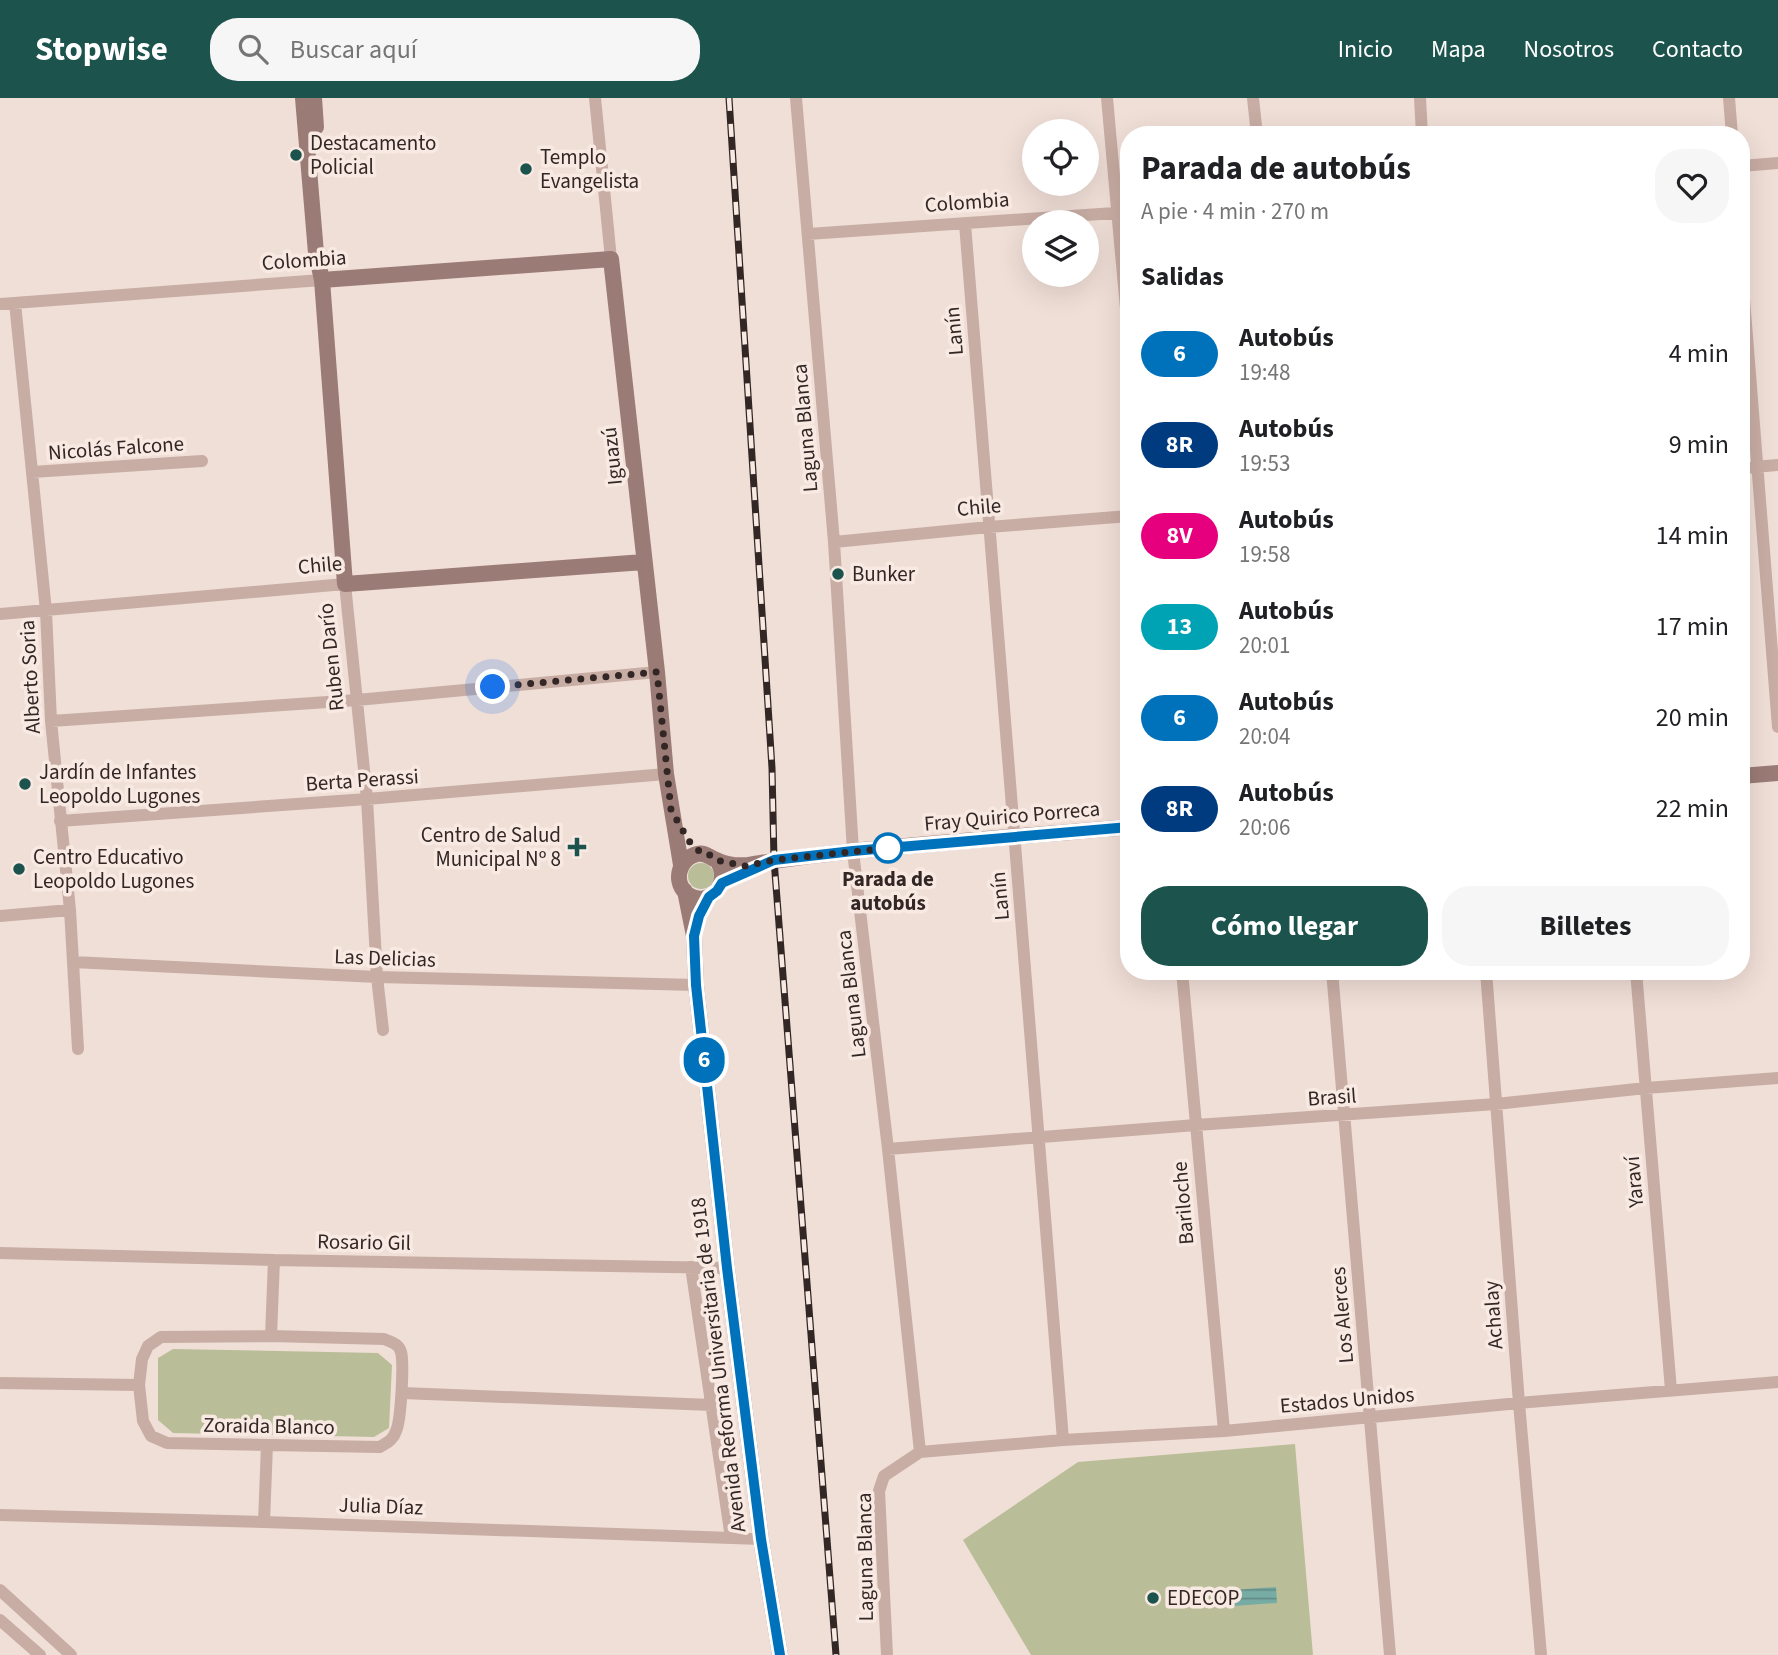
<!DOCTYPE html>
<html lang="es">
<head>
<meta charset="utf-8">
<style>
	body { margin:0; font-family:"Source Sans 3",sans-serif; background:#f6f6f6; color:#202124; height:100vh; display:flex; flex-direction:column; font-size:26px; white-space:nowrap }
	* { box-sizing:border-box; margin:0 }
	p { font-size:23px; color:#757577 }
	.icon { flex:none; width:38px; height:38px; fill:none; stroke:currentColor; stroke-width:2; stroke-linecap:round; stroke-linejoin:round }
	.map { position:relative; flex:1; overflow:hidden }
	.drawer { position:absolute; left:1120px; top:28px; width:630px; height:854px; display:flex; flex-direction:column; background:#fff; border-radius:28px; box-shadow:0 7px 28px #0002 }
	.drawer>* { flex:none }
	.badge { padding:0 14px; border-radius:23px; font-size:24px; line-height:46px }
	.buttons { position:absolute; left:1022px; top:21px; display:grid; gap:14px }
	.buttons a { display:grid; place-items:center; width:77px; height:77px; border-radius:50%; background:#fff; box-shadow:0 7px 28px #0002; font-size:35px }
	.you { position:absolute; width:35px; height:35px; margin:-18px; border:5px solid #fff; border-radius:50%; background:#1a73e8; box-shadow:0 0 0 10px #1a73e833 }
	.map>.badge { position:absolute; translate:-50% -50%; box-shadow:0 0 0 4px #fff }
	h2 { padding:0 21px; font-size:26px; line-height:63px }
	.round { display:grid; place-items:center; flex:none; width:74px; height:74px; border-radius:28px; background:#f6f6f6 }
	.overview { display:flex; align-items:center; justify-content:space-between; height:119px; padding:0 21px }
	h1 { font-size:33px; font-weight:700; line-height:52px }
	.action { display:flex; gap:14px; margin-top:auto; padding:14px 21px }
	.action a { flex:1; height:80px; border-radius:28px; background:#1c534c; color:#fff; font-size:28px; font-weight:700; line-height:80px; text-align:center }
	.action a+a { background:#f6f6f6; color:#202124 }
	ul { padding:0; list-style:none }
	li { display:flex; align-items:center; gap:21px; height:91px; padding:0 21px }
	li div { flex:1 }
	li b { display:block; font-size:26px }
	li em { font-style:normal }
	li .badge { min-width:77px; font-weight:700; text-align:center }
	header { display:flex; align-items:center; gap:42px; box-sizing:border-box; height:98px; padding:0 35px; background:#1c534c; color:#fff }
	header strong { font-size:33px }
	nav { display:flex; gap:38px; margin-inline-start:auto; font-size:24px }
	.search { width:490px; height:63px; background:#f6f6f6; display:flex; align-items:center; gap:18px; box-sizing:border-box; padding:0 24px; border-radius:28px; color:#757577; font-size:26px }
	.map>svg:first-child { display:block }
	.green { fill:#b9be98 }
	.water { fill:url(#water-rules) }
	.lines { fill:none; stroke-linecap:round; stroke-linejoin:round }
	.street { stroke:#c8ada4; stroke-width:12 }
	.secondary { stroke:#9b7b75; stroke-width:16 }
	.rail-casing { stroke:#332725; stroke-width:7 }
	.rail { stroke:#f8eae3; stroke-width:4.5; stroke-dasharray:13; stroke-linecap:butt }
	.line-casing { stroke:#fff; stroke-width:16 }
	.line { stroke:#0072bc; stroke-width:10 }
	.walk { stroke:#332725; stroke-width:7; stroke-dasharray:0 12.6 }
	.poi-dot { fill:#1c534c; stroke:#f8eae3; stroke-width:2.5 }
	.stop-dot { fill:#fff; stroke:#0072bc; stroke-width:3.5 }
	.labels { text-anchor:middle; stroke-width:7; stroke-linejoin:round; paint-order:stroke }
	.poi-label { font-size:21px; fill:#332725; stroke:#f8eae3; text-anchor:start }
	.street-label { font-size:21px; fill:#332725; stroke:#f8eae3 }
	.stop-label { font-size:21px; font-weight:bold; fill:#332725; stroke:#f8eae3 }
</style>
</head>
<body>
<header>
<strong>Stopwise</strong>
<div class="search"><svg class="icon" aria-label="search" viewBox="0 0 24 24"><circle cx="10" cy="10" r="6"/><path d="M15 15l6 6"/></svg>Buscar aquí</div>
<nav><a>Inicio</a><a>Mapa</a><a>Nosotros</a><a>Contacto</a></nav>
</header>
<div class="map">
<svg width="1778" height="1557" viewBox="0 0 1778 1557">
	<defs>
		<pattern id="water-rules" width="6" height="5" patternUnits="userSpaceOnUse" patternTransform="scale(1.75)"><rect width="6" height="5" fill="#77aca4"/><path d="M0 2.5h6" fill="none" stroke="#628c85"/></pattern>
	</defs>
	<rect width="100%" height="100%" fill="#f0dfd7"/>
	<path class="green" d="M688 778a13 13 0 1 1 26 0a13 13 0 1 1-26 0Z
		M173 1251 378 1255 392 1267 389 1330 374 1339 173 1335 158 1322V1260Z
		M1295 1346 1313 1557H1031L963 1442 1078 1364Z"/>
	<path class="water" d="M1276 1489 1277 1505 1233 1508 1232 1492Z"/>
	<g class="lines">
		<path class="street" d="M595 0 611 161
			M796 0 834 444 853 753 888 1051 920 1354 884 1378 879 1393 887 1557
			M1107 0 1129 244
			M1253 0 1257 37
			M1420 0 1422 37
			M1729 0 1732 37
			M1741 68 1778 65
			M965 126 1063 1342
			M808 136 1129 114
			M1741 163 1778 629
			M15 205 46 513 51 623 70 812 78 951
			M0 206 322 182
			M1741 370 1778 367
			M32 374 202 363
			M834 444 989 429 1129 418
			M0 516 345 486 367 701 377 879 383 932
			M51 623 357 602 657 574
			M60 723 367 701 666 676
			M0 818 70 812
			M73 864 377 879 696 887
			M1182 873 1224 1333
			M1332 873 1390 1557
			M1486 873 1519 1305 1541 1557
			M1636 873 1671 1292
			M888 1051 1196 1027 1496 1006 1646 990 1778 980
			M0 1155 274 1162 727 1170
			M691 1169 731 1440
			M271 1238 384 1241C391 1244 399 1246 401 1254 404 1265 401 1323 396 1333 393 1342 388 1344 380 1349L167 1345 151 1338 143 1323 139 1287 142 1261 148 1248 161 1239Z
			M271 1238 274 1162
			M0 1285 139 1287
			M402 1295 712 1307
			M920 1354 1063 1342 1224 1333 1519 1305 1778 1284
			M0 1417 264 1424 761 1441
			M264 1424 267 1347
			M0 1492 71 1557
			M0 1522 40 1557"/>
		<path class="secondary" d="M303 0 316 155 322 182 345 486 644 464
			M314 0 316 29
			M322 182 611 161 657 574 666 676 681 767
			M1741 678 1778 675
			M717 762C734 788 704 813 685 794 673 781 680 760 697 756 705 754 709 759 716 762 725 766 738 768 748 767 756 766 765 764 774 763 800 759 827 756 853 753 945 744 1037 737 1129 729
			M685 793 694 838 696 887 727 1170 761 1441 780 1557"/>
		<g class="rail-casing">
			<path id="rail" d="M729 0 772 670 774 762 836 1557"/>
		</g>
		<use href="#rail" class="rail"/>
	</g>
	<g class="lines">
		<g class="line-casing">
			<path id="line" d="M780 1557 761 1441 727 1170 696 887 694 838 699 818 709 799 717 793 722 785 774 762 853 753 1129 729"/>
		</g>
		<use href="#line" class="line"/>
		<path class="walk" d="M493 589 657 574 671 712 689 743 702 756 710 757 716 762 745 768 774 762 888 750"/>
	</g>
	<g class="poi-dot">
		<circle cx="296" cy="57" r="7"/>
		<circle cx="526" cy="71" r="7"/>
		<circle cx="838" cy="476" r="7"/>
		<circle cx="25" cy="686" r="7"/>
		<path d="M573.5 738.5h7v7h7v7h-7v7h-7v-7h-7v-7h7z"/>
		<circle cx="19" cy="771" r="7"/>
		<circle cx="1153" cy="1500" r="7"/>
	</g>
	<circle class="stop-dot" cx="888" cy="750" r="14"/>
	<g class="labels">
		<g class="poi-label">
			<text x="310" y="52">Destacamento<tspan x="310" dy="24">Policial</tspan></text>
			<text x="540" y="66">Templo<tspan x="540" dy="24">Evangelista</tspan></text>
			<text x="852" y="483">Bunker</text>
			<text x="39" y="681">Jardín de Infantes<tspan x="39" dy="24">Leopoldo Lugones</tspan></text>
			<text x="561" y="744" text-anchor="end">Centro de Salud<tspan x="561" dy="24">Municipal Nº 8</tspan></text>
			<text x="33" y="766">Centro Educativo<tspan x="33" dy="24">Leopoldo Lugones</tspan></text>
			<text x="1167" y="1507">EDECOP</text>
		</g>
		<g class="street-label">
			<text transform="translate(967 104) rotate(-4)" y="7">Colombia</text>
			<text transform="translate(304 162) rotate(-4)" y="7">Colombia</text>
			<text transform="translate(954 233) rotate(-95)" y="7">Lanín</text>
			<text transform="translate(805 330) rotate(-95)" y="7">Laguna Blanca</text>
			<text transform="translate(116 350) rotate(-4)" y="7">Nicolás Falcone</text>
			<text transform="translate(612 358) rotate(-96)" y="7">Iguazú</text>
			<text transform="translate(979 409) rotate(-5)" y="7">Chile</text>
			<text transform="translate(320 467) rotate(-5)" y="7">Chile</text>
			<text transform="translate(331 559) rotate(-96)" y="7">Ruben Darío</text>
			<text transform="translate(30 579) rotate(-93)" y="7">Alberto Soria</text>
			<text transform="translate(362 682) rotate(-4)" y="7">Berta Perassi</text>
			<text transform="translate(1012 718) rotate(-5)" y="7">Fray Quirico Porreca</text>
			<text transform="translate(1000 798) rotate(-95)" y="7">Lanín</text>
			<text transform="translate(385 860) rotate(2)" y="7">Las Delicias</text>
			<text transform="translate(851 896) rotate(-97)" y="7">Laguna Blanca</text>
			<text transform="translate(1332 999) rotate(-4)" y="7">Brasil</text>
			<text transform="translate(1634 1084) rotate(-95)" y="7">Yaraví</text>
			<text transform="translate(1183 1105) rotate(-95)" y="7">Bariloche</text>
			<text transform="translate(364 1144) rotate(1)" y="7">Rosario Gil</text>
			<text transform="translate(1342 1217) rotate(-95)" y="7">Los Alerces</text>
			<text transform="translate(1493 1217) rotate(-94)" y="7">Achalay</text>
			<text transform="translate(718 1267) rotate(-97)" y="7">Avenida Reforma Universitaria de 1918</text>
			<text transform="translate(1347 1302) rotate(-5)" y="7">Estados Unidos</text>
			<text transform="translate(269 1328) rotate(1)" y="7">Zoraida Blanco</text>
			<text transform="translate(381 1408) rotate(2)" y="7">Julia Díaz</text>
			<text transform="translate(865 1459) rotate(-91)" y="7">Laguna Blanca</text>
		</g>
		<g class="stop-label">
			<text x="888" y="788">Parada de<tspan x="888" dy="24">autobús</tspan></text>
		</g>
	</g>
</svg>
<div class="buttons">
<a><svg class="icon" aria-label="locate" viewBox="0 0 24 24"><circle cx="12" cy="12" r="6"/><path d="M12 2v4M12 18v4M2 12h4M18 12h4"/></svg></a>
<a><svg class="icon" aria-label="layers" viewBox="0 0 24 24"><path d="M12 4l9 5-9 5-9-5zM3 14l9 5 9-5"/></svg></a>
</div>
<div class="you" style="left:493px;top:589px"></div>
<b class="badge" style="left:704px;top:962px;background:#0072bc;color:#fff">6</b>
<section class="drawer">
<div class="overview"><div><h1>Parada de autobús</h1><p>A pie · 4 min · 270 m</p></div><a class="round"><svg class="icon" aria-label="heart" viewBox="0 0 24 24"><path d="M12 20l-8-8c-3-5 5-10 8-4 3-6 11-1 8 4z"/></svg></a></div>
<h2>Salidas</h2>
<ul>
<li><span class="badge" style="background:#0072bc;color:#fff">6</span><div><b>Autobús</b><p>19:48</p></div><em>4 min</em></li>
<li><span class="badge" style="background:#003b80;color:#fff">8R</span><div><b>Autobús</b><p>19:53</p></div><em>9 min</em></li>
<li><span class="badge" style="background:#e6007e;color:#fff">8V</span><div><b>Autobús</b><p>19:58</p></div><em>14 min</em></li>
<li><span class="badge" style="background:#00a3b4;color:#fff">13</span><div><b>Autobús</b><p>20:01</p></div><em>17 min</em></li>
<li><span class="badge" style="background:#0072bc;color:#fff">6</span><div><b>Autobús</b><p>20:04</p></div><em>20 min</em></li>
<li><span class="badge" style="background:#003b80;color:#fff">8R</span><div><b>Autobús</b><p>20:06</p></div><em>22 min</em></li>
</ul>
<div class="action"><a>Cómo llegar</a><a>Billetes</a></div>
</section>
</div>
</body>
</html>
